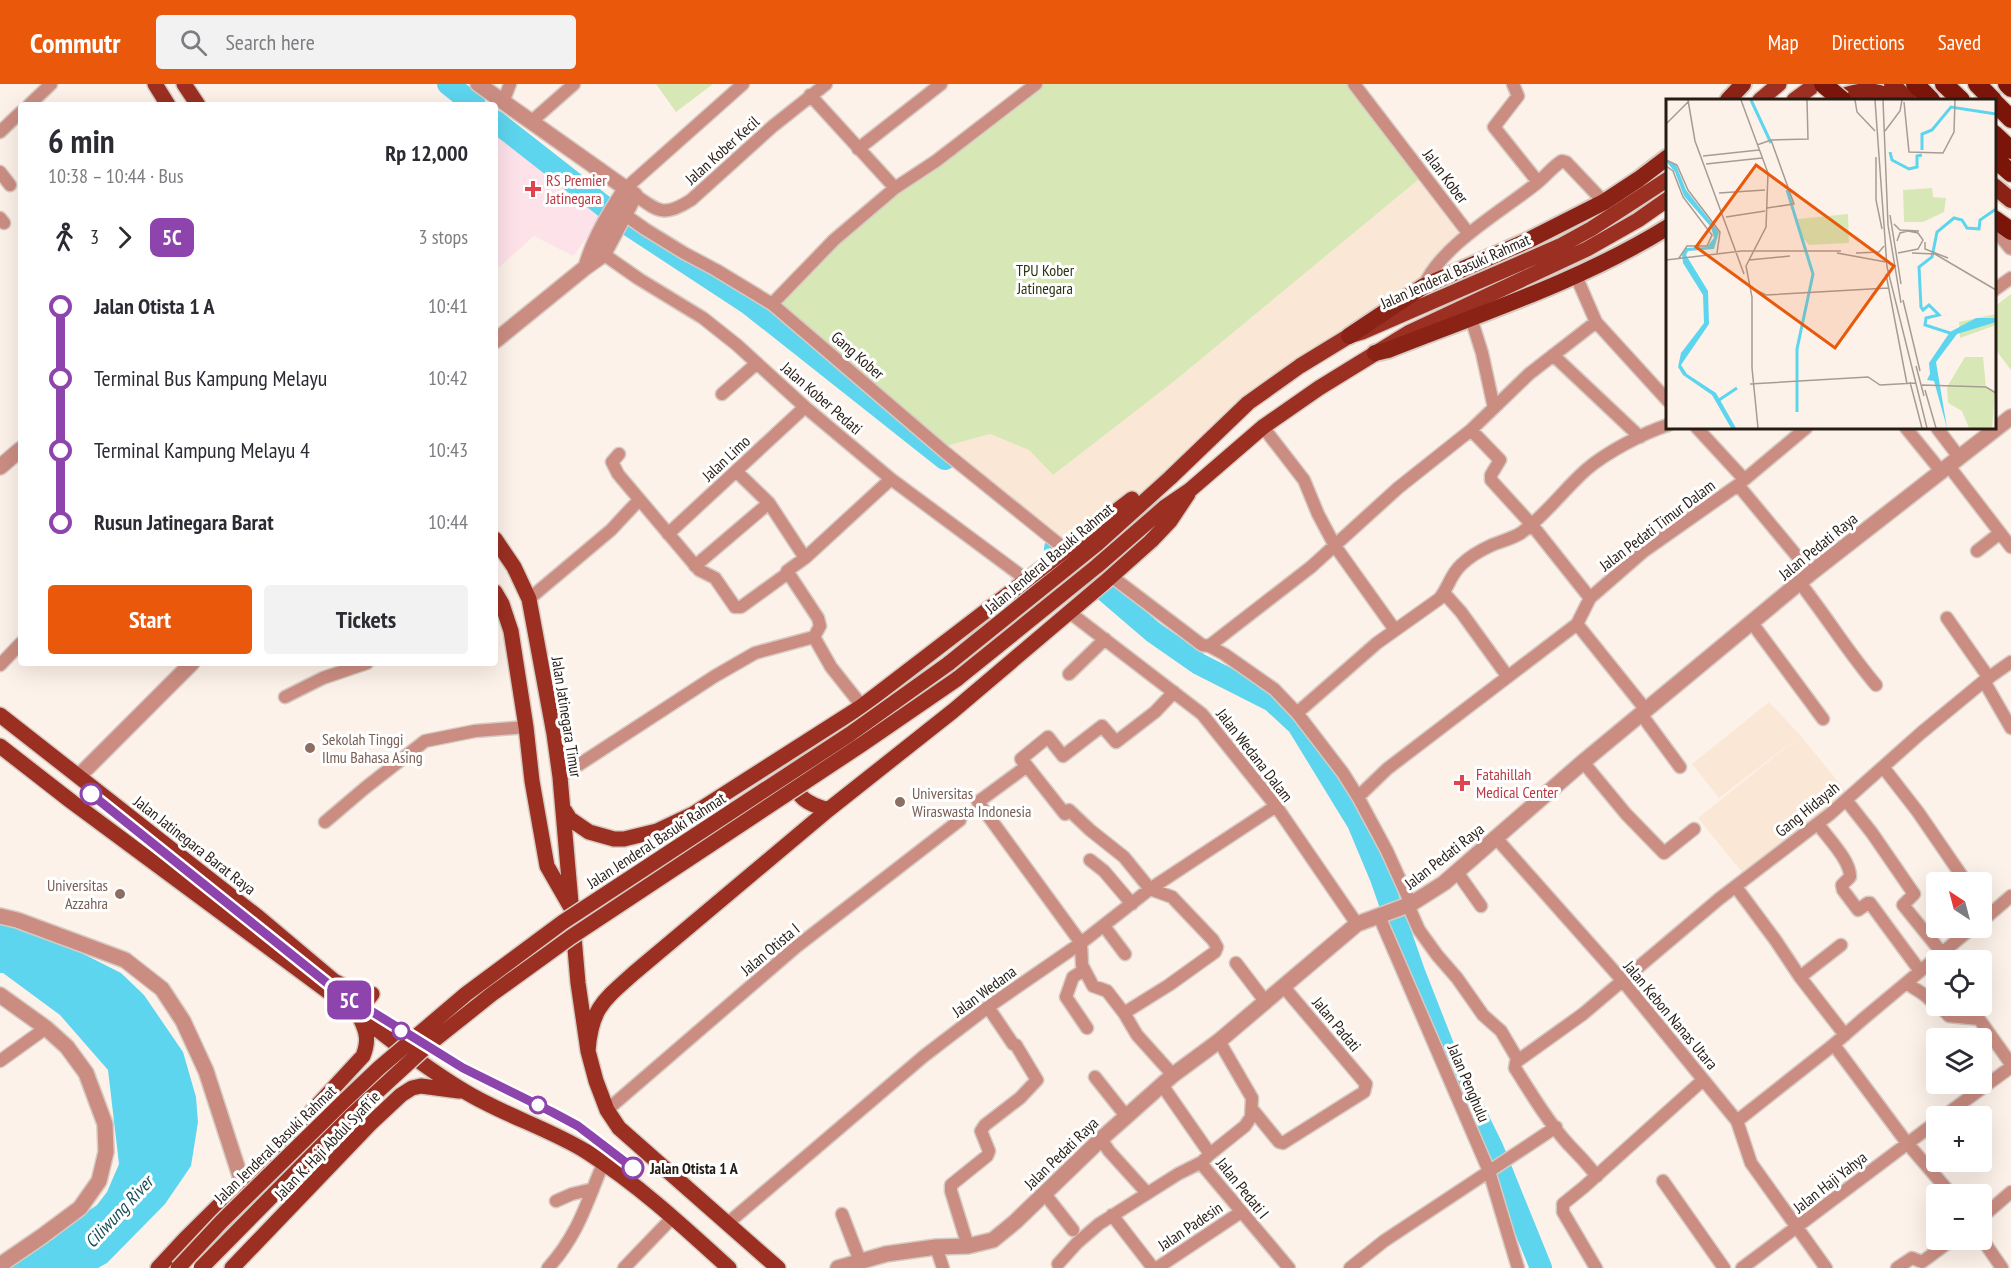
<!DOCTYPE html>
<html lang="en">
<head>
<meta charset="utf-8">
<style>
	body { margin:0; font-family:"PT Sans Narrow",sans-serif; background:#f2f2f3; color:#2b2b33; height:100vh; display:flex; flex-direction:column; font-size:22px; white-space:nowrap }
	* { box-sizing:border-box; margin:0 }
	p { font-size:20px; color:#7c7c81 }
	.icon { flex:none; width:33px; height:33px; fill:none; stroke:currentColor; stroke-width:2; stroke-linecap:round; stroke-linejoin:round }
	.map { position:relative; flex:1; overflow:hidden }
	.drawer { position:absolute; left:18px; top:18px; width:480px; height:564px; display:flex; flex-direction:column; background:#fff; border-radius:6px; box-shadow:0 6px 24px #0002 }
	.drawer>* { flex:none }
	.badge { padding:0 12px; border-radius:9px; font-size:21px; line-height:39px }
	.needle { width:39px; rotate:324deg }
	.tools { position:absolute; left:1926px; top:788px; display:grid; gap:12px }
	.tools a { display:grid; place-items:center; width:66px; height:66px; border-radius:6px; background:#fff; box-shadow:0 6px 24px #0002; font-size:30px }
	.map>.badge { position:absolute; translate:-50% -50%; box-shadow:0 0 0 3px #fff }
	.legs { display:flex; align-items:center; gap:9px; height:66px; padding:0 30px; font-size:20px }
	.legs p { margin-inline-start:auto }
	.headline { display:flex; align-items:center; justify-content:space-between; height:102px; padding:0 30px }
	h1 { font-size:33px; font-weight:700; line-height:45px }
	.button { display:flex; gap:12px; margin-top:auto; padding:12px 30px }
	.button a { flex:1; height:69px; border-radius:6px; background:#ea580c; color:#fff; font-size:24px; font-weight:700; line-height:69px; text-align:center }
	.button a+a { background:#f2f2f3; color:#2b2b33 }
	ul { padding:0 30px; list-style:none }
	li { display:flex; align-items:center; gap:21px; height:72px; font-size:22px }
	li i { display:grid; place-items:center; width:9px; height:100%; margin:0 8px; background:currentColor }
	li i::after { content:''; width:15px; height:15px; margin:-8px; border:4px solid; border-radius:50%; background:#fff }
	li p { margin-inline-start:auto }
	li:first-child i { background:linear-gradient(#0000 50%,currentColor 0) }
	li:last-child i { background:linear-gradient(currentColor 50%,#0000 0) }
	header { display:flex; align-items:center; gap:36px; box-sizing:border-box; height:84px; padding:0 30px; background:#ea580c; color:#fff }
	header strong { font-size:28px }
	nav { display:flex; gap:33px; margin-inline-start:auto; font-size:21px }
	.search { width:420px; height:54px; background:#f2f2f3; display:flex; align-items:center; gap:15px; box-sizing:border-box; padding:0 21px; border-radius:6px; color:#7c7c81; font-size:22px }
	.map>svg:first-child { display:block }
	.built { fill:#fbe7d6 }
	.medical { fill:#fde2e9 }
	.green { fill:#d7e8b6 }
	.water { fill:#5dd5ee }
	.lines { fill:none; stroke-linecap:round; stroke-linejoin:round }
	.river { stroke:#5dd5ee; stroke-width:22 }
	.minor-casing { stroke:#d6cbc3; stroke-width:15 }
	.tertiary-casing { stroke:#d6cbc3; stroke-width:18 }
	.primary-casing { stroke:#d6cbc3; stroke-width:18 }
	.trunk-casing { stroke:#d6cbc3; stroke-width:20 }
	.motorway-casing { stroke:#d6cbc3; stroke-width:21 }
	.minor { stroke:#cb8d82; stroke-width:12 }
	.tertiary { stroke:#cb8d82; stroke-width:15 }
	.primary { stroke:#9b2f22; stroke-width:15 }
	.trunk { stroke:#8b2216; stroke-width:16 }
	.motorway { stroke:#7b150a; stroke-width:18 }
	.primary-bridge-casing { stroke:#d6cbc3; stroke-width:18; stroke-linecap:butt }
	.motorway-bridge-casing { stroke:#d6cbc3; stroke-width:21; stroke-linecap:butt }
	.primary-bridge { stroke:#9b2f22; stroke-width:15 }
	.motorway-bridge { stroke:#7b150a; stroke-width:18 }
	.line-1-casing { stroke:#fff; stroke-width:14 }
	.line-1 { stroke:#8e44ad; stroke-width:9 }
	.health-dot { fill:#e0444e; stroke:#fff; stroke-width:2 }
	.education-dot { fill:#8d6e63; stroke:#fff; stroke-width:2 }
	.stop-1-dot { fill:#fff; stroke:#8e44ad; stroke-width:3 }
	.labels { text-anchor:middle; stroke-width:6; stroke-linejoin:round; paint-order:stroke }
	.street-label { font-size:16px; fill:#261c14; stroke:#fff }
	.health-label { font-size:16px; fill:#be3a42; stroke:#fff; text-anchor:start }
	.park-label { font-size:16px; fill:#2a3310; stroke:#fff }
	.education-label { font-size:16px; fill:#785e54; stroke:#fff; text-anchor:start }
	.stop-label { font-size:16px; font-weight:bold; fill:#261c14; stroke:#fff; text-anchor:start }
	.water-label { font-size:18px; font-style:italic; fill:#1a4e58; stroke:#fff }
	.inset-river { fill:none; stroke:#5dd5ee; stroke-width:3 }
	.inset-road { fill:none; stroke:#a79c94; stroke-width:1.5 }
	.view { fill:#e8590c; fill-opacity:0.15; stroke:#e8590c; stroke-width:3 }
	.inset-edge { fill:none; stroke:#261c14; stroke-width:3 }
</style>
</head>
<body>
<header>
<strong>Commutr</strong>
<div class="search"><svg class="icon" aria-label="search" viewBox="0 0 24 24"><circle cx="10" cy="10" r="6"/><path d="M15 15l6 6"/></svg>Search here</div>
<nav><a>Map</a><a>Directions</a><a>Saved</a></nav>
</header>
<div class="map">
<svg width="2011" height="1184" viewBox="0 0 2011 1184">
	<rect width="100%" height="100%" fill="#fdf2e9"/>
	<path class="built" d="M1424 91 1469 150 1429 192 1300 282 1177 385 1141 408 1065 465 939 364 990 350 1029 366 1053 391 1172 299Z
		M1769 618 1801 652 1848 710 1745 792 1698 734 1800 652 1719 714 1692 680Z"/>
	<path class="medical" d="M495 47 604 131 573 172 534 152 495 187Z"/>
	<path class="green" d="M656 0H713L676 28Z
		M1036 0H1353L1424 91 1172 299 1053 391 1029 366 990 350 939 364 772 220 834 156Z
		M2011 210V286L1995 265 1994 223Z"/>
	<path class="water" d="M0 837 50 853 121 889 144 911 183 968 196 1013 198 1038 191 1082 165 1120 107 1179 98 1184H4L97 1121 107 1108 119 1080 108 986 60 931 3 889H0Z"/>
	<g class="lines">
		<path class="river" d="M448 0 475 21
			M495 37 624 138 749 220 945 375
			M1055 464 1153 548 1199 580 1272 617 1298 641 1358 739 1381 794 1414 888 1445 967 1492 1063 1541 1184"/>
		<g class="minor-casing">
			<path id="minor" d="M1354 0 1469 150
				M1513 0 1518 12 1494 43 1538 98
				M810 11 895 104
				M503 18 510 0
				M29 21 51 0
				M532 37 574 0
				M0 48 21 28
				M858 65 941 0
				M0 88 10 101
				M626 104 743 0
				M635 111C659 128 664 133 691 116L773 42 826 0
				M618 126 645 145 684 169 716 186 772 220 946 369 1065 465
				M0 134 4 139
				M595 168 609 174 639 195 703 234 737 261 805 323 891 395 1027 496
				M1576 192 1596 238 1668 317
				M1424 202C1440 162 1504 126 1537 99 1546 92 1552 83 1562 77L1566 78 1604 118
				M1994 206 2011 194
				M772 220 834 156 895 104 936 77 1036 0
				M1471 234 1482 269 1494 324
				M1553 271 1640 353
				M722 310 757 279
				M1263 343 1304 396 1318 430 1335 462 1395 546
				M1697 344 1744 395
				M1906 344 1941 387
				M1937 344 1959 373
				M1471 346 1500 376 1491 391V396L1532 441 1590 514
				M619 370 612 378 618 390 699 486 715 494 735 523H741L788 489
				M1948 381 2011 463
				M736 387 769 419 805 474
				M1738 401 1811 489
				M668 450 805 323
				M1977 467 2000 449
				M695 482 769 419
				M1111 492 1202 561 1209 562 1224 570 1274 605 1297 629 1343 689 1358 713 1387 767 1411 820
				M1800 499C1826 532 1848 568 1876 601
				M1444 509 1461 528 1508 593
				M529 515 611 446 639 416
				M1069 528 1202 630 1276 722 1357 840
				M1947 534 1989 594
				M1752 539 1823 635
				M1577 540 1646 626
				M814 553 831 583 862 622
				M1209 562 1311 483 1398 404 1471 346 1529 290 1596 238
				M0 581 21 559
				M1069 590 1105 555
				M1984 597 2011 644
				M285 613 323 594 367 579
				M1297 629 1377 559 1439 515C1448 505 1450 491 1461 481 1469 473 1481 466 1492 461 1502 457 1511 455 1521 449 1546 431 1564 405 1587 385 1607 368 1643 349 1668 341
				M1641 630 1680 683
				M1583 678 1626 730 1664 769 1694 745
				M1027 682 1065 730 1069 726 1090 746 1124 773 1150 805 1172 813 1213 856 1217 863 1215 868 1169 901 1124 929 1137 951 1173 991
				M1883 683 1918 728 1966 798
				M560 693 715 592 755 569 814 553 820 542 818 534 787 487 805 474 891 395
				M1358 713 1387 685 1577 540 1590 514 1644 467 1738 401 1806 344
				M1846 716 1872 749 1914 810 1903 821 1942 869
				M325 738 365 704 425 657 475 647 526 643
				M1818 740C1827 753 1851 777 1850 793L1842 801 1843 806 1858 826 1868 819H1870L1920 887
				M1496 754 1622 896 1737 1037 1751 1079 1826 1184
				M1090 776 1104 787 1132 820
				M1457 788 1481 822
				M1736 803 1776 857 1800 893 1845 951
				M1408 821 1419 846 1437 871 1457 894 1483 931 1501 947 1518 976
				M1379 832 1489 1087 1518 1184
				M1982 837 2011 812
				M1104 842 1125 870
				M1236 879 1265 917
				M1084 886 1073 893 1066 913 1087 944
				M1800 893 1841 861
				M1907 899C1915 906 1923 908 1930 916H1934L1936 918
				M1939 921 1949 932 1979 935 2011 980
				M1124 929 1107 907 1093 902 1082 881 1081 859 978 718 1027 682 1021 675 1048 653 1063 672 1102 642 1116 658 1155 628 1174 608
				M1834 961 1907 1059 1951 1110
				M0 977 46 944
				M1095 993 1126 1032
				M1162 1001 1210 1070
				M1252 1025 1279 1058 1283 1059 1364 1008 1366 1000 1283 902
				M607 1026 796 863 960 736
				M1944 1032 2011 983
				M1737 1037 1832 962 1863 935 1973 843
				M1101 1055 1109 1067 1147 1109
				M1202 1078 1204 1083 1289 1184
				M1597 1092C1588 1081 1579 1071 1569 1061 1550 1041 1530 1008 1515 984L1516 978 1583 930 1719 815 1830 730 1921 649 1984 597 2011 578
				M1663 1097 1724 1184
				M1044 1109 1073 1146
				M556 1117 572 1110 593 1105
				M842 1130 860 1177
				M1112 1131 1153 1184
				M1982 1133 2011 1108
				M728 1139 924 972 988 923 1081 859 1150 805 1276 722
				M1982 1155 2002 1184
				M968 1162 951 1107V1101L987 1072 989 1067 981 1047 985 1041 1020 1014 1037 996 1016 961 1013 960 988 923
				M936 1163 943 1184
				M1058 1180 1077 1159 1099 1140 1178 1090 1202 1078 1210 1070 1245 1042 1251 1033 1252 1014 1219 957
				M548 1184C578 1151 586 1120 603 1080
				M624 1184 673 1133
				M1157 1184 1241 1128
				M1350 1184 1384 1157 1556 1043
				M1596 1184 1563 1128V1120L1584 1103 1703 996
				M1742 1184 1936 1038
				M1897 1184 1912 1174 1922 1178 1953 1155"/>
		</g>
		<g class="tertiary-casing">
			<path id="tertiary" d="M478 0 635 111 603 171 586 183 495 257
				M1994 142 2011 163
				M586 183C594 154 610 129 626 104
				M0 383 21 365
				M79 692 192 579
				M0 832 17 836 125 876 162 905 183 937 206 987 242 1098
				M0 911 46 944 67 963 86 989 105 1040 106 1068 99 1097 80 1124 41 1153 0 1181
				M838 1184 886 1170 936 1163 968 1162 993 1156 1015 1138 1101 1055 1173 991 1219 957 1357 840 1411 820 1444 799 1583 678 1811 489 2011 333"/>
		</g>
		<g class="primary-casing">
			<path id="primary" d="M155 0 168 21
				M184 0 198 21
				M1760 16 1779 0
				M1794 16 1816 0
				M495 455 514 483 529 515 554 650 560 693 578 899 588 967 596 997 607 1026 619 1044 778 1184
				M495 508 502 520 511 547 526 643 532 697 547 782 570 822
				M948 580 1097 460 1170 394 1248 319 1300 282 1349 252 1362 248 1560 162 1591 145 1668 95
				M957 595 1097 482 1165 423 1190 406 1263 343 1319 304 1410 248 1587 165 1638 136 1668 115
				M0 631 258 833 334 897 352 906 372 910 357 929
				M0 662 72 718 357 929C391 957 426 984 464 1007 503 1031 548 1044 587 1068 639 1101 684 1143 729 1184
				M789 693C799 714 805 719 828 726
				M563 724 570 735 589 748 614 755H624L657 747 693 730 862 622 1132 415
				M588 967C591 924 604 916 634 889L828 726 953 627 1105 498 1151 457 1170 437 1188 410
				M158 1184 185 1155 289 1052 363 972C369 957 367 948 360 934
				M232 1184 370 1040 401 1011 412 1004 421 1002 459 1007"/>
		</g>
		<g class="trunk-casing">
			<path id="trunk" d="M1892 0 1908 16
				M1728 16 1743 0
				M1834 16C1856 6 1874 3 1895 16
				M1994 102 2011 116
				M1349 252 1424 202 1527 157 1604 118 1639 95 1668 73
				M1375 269 1388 266C1482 229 1581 197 1668 143"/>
		</g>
		<g class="motorway-casing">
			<path id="motorway" d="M1915 0 1931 16
				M1944 0 1961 16
				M1977 0 1993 16
				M2007 0 2011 4
				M1994 18 2011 35
				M1994 50 2011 66
				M1994 74 2011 89
				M1994 135 2011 147"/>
		</g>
		<use href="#minor" class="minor"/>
		<use href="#tertiary" class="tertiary"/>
		<use href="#primary" class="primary"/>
		<use href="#trunk" class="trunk"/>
		<use href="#motorway" class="motorway"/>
		<g class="primary-bridge-casing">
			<path id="primary-bridge" d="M178 1184 221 1138 343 1018 379 984 466 910 563 838 850 650 948 580
				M201 1184 352 1031 428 961 492 910 571 853 861 661 957 595"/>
		</g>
		<g class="motorway-bridge-casing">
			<path id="motorway-bridge" d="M1823 0 1842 16"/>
		</g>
		<use href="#primary-bridge" class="primary-bridge"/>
		<use href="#motorway-bridge" class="motorway-bridge"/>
	</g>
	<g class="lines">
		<g class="line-1-casing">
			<path id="line-1" d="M91 710 347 915 363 922 463 984 552 1028 578 1042 633 1084"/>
		</g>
		<use href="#line-1" class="line-1"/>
	</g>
	<g class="health-dot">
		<path d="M530 96h6v6h6v6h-6v6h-6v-6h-6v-6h6z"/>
		<path d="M1459 690h6v6h6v6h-6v6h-6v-6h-6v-6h6z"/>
	</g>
	<g class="education-dot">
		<circle cx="310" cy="664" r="6"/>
		<circle cx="900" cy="718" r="6"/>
		<circle cx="120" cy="810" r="6"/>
	</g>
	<g class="stop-1-dot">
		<circle cx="91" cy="710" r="10"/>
		<circle cx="401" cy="947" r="8"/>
		<circle cx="538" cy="1021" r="8"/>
		<circle cx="633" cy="1084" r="10"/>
	</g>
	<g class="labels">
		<g class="street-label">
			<text transform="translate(722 66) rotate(-42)" y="6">Jalan Kober Kecil</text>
			<text transform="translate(1446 92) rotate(53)" y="6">Jalan Kober</text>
			<text transform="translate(1455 187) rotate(-24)" y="6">Jalan Jenderal Basuki Rahmat</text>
			<text transform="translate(858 271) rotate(41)" y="6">Gang Kober</text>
			<text transform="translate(822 314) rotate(41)" y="6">Jalan Kober Pedati</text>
			<text transform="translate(726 374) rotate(-43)" y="6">Jalan Limo</text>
			<text transform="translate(1657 441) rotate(-37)" y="6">Jalan Pedati Timur Dalam</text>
			<text transform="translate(1818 462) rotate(-39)" y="6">Jalan Pedati Raya</text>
			<text transform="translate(1049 474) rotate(-40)" y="6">Jalan Jenderal Basuki Rahmat</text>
			<text transform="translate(567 633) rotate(81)" y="6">Jalan Jatinegara Timur</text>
			<text transform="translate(1255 671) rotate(52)" y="6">Jalan Wedana Dalam</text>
			<text transform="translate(1807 725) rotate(-39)" y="6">Gang Hidayah</text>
			<text transform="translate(656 756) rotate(-33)" y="6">Jalan Jenderal Basuki Rahmat</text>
			<text transform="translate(195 761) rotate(38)" y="6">Jalan Jatinegara Barat Raya</text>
			<text transform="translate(1444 772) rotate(-38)" y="6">Jalan Pedati Raya</text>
			<text transform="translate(770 865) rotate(-40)" y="6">Jalan Otista I</text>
			<text transform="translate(984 907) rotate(-36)" y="6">Jalan Wedana</text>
			<text transform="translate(1671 931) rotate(50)" y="6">Jalan Kebon Nanas Utara</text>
			<text transform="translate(1337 940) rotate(50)" y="6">Jalan Padati</text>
			<text transform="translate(1469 999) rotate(67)" y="6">Jalan Penghulu</text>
			<text transform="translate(275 1060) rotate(-44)" y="6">Jalan Jenderal Basuki Rahmat</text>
			<text transform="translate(327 1061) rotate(-46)" y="6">Jalan K. Haji Abdul Syafi'ie</text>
			<text transform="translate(1061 1069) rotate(-44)" y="6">Jalan Pedati Raya</text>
			<text transform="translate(1830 1098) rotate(-38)" y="6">Jalan Haji Yahya</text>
			<text transform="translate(1243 1104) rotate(51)" y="6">Jalan Pedati I</text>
			<text transform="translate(1190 1142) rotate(-34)" y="6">Jalan Padesin</text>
		</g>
		<g class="health-label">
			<text x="546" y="102">RS Premier<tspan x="546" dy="18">Jatinegara</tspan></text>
			<text x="1476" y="696">Fatahillah<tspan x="1476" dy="18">Medical Center</tspan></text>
		</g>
		<g class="park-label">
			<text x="1045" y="192">TPU Kober<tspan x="1045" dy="18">Jatinegara</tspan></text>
		</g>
		<g class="education-label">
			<text x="322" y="661">Sekolah Tinggi<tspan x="322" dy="18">Ilmu Bahasa Asing</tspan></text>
			<text x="912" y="715">Universitas<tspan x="912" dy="18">Wiraswasta Indonesia</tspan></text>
			<text x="108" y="807" text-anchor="end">Universitas<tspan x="108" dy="18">Azzahra</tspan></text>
		</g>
		<g class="stop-label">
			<text x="650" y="1090">Jalan Otista 1 A</text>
		</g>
		<g class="water-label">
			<text transform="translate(119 1128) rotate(-47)" y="6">Ciliwung River</text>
		</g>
	</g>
	<g transform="translate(1666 15)">
		<rect width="330" height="330" fill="#fdf2e9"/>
		<path d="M266 89 267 98 280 99 278 113 257 123H238L237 91ZM182 115 183 144 143 146 136 138 132 120ZM330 215V226L294 239 293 223ZM299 258H317L320 288 329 293 326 329H303L296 312 282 304 281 288Z" fill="#d7e8b6"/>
		<path d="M0 62 10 66 20 91 53 133 48 150 22 152 20 156 42 192 43 225 15 266 21 275 50 294 70 329H65L46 296 17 276 12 268 15 254 38 224 37 196 17 164 16 155 20 149 41 148 48 139 45 128 18 97 9 73ZM310 219H330V223L291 235 270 263 281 329 268 282 261 281 264 275 263 264 284 233Z" fill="#5dd5ee"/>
		<path class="inset-river" d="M85 1 105 44M256 51V35L266 31 285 8 330 15M224 53 226 61 243 70 251 68V57L256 56M121 91 147 175 131 250V313M287 235 259 226 260 219 273 216 263 206 257 211 255 208 253 168 266 158 271 133 288 119 296 121 301 129 313 130 314 121 330 110M53 301 71 289"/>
		<path class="inset-road" d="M22 1 29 42 78 175M75 1 102 74 100 128 80 167 86 198V269L92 329M189 1 191 13 209 32M209 1 221 168 261 329M217 1 222 126 235 204M238 3 243 53 277 54 288 33 289 1M0 25 23 2M219 32 234 12 236 1M91 46 105 41 142 40 141 1M37 57 93 51M210 58V101L216 130M0 61 11 66 22 91 54 133 51 154M40 65 96 59M0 67 7 72 17 98 46 136 41 147H21L13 159M53 94 99 91M101 109 128 105 105 41M224 116 235 185M60 118 99 112M228 125 234 131 253 132M231 142 234 134 242 132 252 134 257 141 252 150 232 154M259 143V150L282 159M171 154 220 163M190 154 213 153 218 147M246 154 269 155 330 191M0 161 76 152H175M83 161 124 157M220 175 241 285M84 188 100 196 222 189M237 201 254 272M250 267 258 297M244 283 256 329M84 285 202 278 214 286 250 284M256 286 320 288 330 294M259 291 270 329"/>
		<path class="view" d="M90 66 228 167 169 249 30 148Z"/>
		<rect width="330" height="330" class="inset-edge"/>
	</g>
</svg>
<div class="tools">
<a><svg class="needle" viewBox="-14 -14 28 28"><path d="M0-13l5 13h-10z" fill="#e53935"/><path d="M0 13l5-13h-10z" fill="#7c7c81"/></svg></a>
<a><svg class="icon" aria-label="locate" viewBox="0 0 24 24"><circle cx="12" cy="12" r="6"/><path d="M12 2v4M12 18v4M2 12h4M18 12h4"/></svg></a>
<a><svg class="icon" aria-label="layers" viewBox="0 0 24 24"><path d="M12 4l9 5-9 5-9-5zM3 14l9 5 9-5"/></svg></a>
<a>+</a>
<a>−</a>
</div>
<b class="badge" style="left:349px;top:916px;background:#8e44ad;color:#fff">5C</b>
<section class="drawer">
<div class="headline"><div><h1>6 min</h1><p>10:38 – 10:44 · Bus</p></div><b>Rp 12,000</b></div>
<div class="legs"><svg class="icon" aria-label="walk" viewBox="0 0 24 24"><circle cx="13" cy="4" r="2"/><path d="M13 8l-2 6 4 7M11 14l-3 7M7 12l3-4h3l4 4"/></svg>3<svg class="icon" aria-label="forward" viewBox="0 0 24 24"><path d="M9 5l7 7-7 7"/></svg><b class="badge" style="background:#8e44ad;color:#fff">5C</b><p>3 stops</p></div>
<ul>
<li><i style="color:#8e44ad"></i><b>Jalan Otista 1 A</b><p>10:41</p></li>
<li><i style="color:#8e44ad"></i><span>Terminal Bus Kampung Melayu</span><p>10:42</p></li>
<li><i style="color:#8e44ad"></i><span>Terminal Kampung Melayu 4</span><p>10:43</p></li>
<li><i style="color:#8e44ad"></i><b>Rusun Jatinegara Barat</b><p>10:44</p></li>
</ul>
<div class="button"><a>Start</a><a>Tickets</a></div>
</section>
</div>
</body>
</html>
